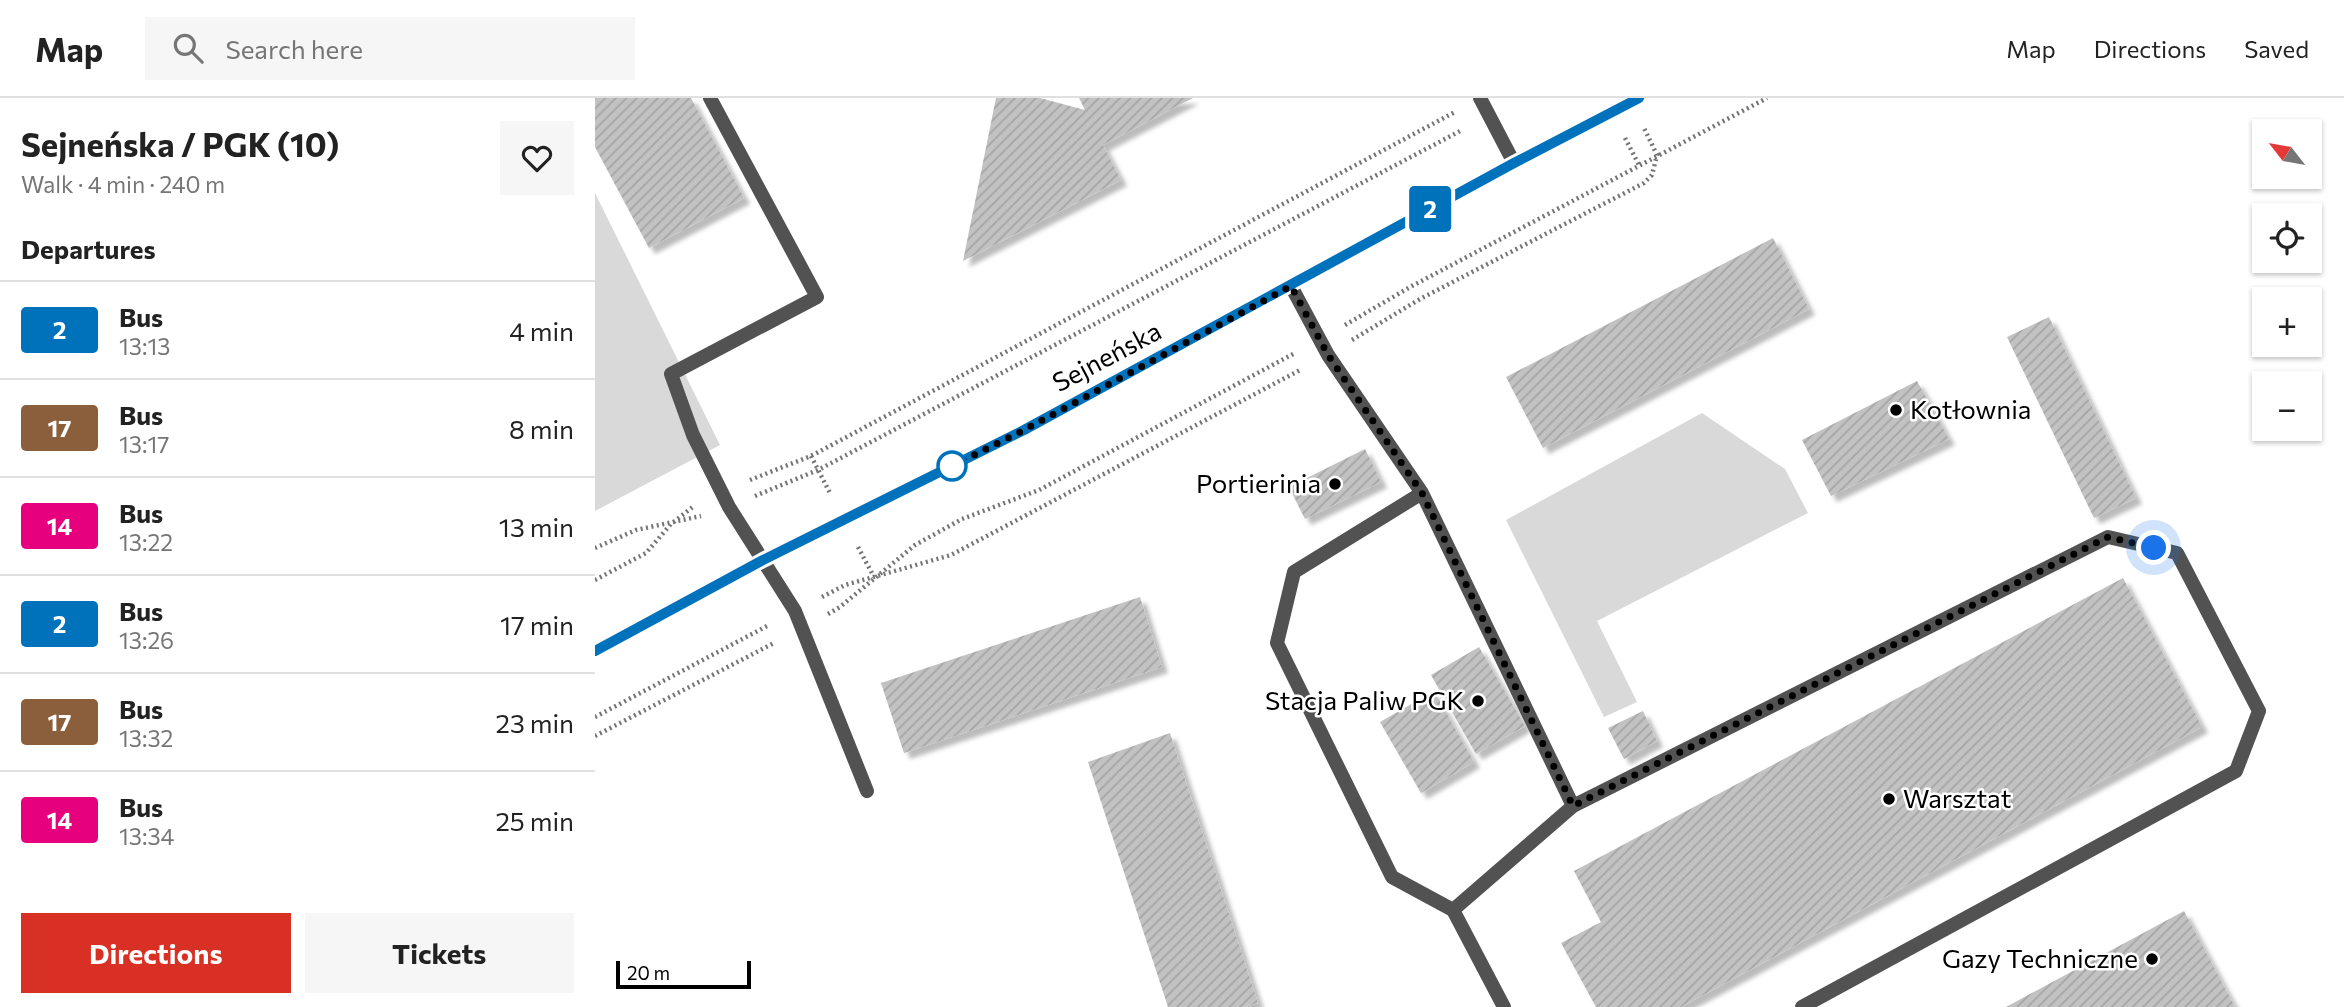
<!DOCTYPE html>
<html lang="en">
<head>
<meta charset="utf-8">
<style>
	body { margin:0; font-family:Commissioner,sans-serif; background:#f6f6f6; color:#222; height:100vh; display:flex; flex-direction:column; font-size:26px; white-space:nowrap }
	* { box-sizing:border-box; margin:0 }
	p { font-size:23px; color:#767676 }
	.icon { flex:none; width:38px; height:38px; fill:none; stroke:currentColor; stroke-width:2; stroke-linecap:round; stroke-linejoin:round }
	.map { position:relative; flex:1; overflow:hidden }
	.details { display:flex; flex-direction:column; background:#fff; width:595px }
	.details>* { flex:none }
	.badge { padding:0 14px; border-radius:5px; font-size:24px; line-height:46px }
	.needle { width:46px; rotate:301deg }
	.buttons { position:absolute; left:1657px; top:21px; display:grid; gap:14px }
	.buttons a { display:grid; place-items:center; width:70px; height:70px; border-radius:0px; background:#fff; box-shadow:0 2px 5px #0004; font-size:35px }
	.scale { position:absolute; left:21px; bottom:18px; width:135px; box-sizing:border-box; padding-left:7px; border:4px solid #000; border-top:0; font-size:19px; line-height:24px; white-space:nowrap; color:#000; -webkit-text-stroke:5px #fff; paint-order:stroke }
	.you { position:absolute; width:35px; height:35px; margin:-18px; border:5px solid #fff; border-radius:50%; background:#1a73e8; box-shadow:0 0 0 10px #1a73e833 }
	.map>.badge { position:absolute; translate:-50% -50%; box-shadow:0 0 0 4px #fff }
	h2 { padding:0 21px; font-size:26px; line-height:63px }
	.round { display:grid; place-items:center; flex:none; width:74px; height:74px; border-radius:0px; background:#f6f6f6 }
	.head { display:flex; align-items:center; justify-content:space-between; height:119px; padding:0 21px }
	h1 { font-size:33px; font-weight:700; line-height:52px }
	.primary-button { display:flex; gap:14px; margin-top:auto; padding:14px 21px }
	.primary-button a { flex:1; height:80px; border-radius:0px; background:#d93025; color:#fff; font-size:28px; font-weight:700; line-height:80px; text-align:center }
	.primary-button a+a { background:#f6f6f6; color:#222 }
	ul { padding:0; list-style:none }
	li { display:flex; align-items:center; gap:21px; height:98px; padding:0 21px; border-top:2px solid #e0e0e0 }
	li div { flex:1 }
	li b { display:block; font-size:26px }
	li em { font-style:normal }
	li .badge { min-width:77px; font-weight:700; text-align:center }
	header { display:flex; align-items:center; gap:42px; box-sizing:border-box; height:98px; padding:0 35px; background:#fff; border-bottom:2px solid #e0e0e0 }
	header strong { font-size:33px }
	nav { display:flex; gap:38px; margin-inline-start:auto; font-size:24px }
	.search { width:490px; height:63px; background:#f6f6f6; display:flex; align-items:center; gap:18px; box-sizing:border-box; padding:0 24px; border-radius:0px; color:#767676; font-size:26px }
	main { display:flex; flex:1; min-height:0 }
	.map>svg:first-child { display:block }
	.green { fill:#d9d9d9 }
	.building { fill:url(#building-hatch); filter:url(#shadow) }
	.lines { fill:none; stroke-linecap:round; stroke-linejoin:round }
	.path { stroke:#747474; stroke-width:4.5; stroke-dasharray:2 3.5; stroke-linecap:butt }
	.lane { stroke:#525252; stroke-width:14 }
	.secondary { stroke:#1f1f1f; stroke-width:14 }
	.line-casing { stroke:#fff; stroke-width:16 }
	.line { stroke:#0072bc; stroke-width:10 }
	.walk { stroke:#000; stroke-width:7; stroke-dasharray:0 12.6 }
	.poi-dot { fill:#000; stroke:#fff; stroke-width:2.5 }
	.stop-dot { fill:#fff; stroke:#0072bc; stroke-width:3.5 }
	.labels { text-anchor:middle; stroke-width:5; stroke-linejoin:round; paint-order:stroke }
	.street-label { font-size:26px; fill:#000; stroke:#fff }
	.poi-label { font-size:26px; fill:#000; stroke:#fff; text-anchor:end }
</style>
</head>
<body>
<header>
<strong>Map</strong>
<div class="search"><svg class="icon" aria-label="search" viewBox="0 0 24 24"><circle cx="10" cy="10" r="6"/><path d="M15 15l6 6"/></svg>Search here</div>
<nav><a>Map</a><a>Directions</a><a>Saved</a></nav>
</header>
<main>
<section class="details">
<div class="head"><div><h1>Sejneńska / PGK (10)</h1><p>Walk · 4 min · 240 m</p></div><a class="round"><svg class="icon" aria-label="heart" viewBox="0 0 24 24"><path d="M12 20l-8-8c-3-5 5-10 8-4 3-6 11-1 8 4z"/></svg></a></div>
<h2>Departures</h2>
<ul>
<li><span class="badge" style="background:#0072bc;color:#fff">2</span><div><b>Bus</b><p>13:13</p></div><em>4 min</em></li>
<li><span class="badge" style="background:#8b5e3c;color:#fff">17</span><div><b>Bus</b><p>13:17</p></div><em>8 min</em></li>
<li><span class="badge" style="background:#e6007e;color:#fff">14</span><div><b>Bus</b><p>13:22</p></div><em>13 min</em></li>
<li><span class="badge" style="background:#0072bc;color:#fff">2</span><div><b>Bus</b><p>13:26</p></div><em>17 min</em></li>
<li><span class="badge" style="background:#8b5e3c;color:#fff">17</span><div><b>Bus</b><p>13:32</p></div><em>23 min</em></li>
<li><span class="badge" style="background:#e6007e;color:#fff">14</span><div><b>Bus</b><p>13:34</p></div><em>25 min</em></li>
</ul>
<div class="primary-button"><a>Directions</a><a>Tickets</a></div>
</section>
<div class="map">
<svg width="1749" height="909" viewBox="0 0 1749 909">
	<defs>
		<pattern id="building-hatch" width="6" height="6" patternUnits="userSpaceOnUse" patternTransform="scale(1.75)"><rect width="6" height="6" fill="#c2c2c2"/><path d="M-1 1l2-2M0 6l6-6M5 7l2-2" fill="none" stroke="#a5a5a5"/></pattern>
		<filter id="shadow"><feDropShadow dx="6" dy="6" stdDeviation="2" flood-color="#0004"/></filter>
	</defs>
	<rect width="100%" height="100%" fill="#fff"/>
	<path class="green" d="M0 95 125 347 0 413Z
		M1107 315 1190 371 1213 415 1002 523 1042 604 1009 619 911 422Z"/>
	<path class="building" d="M0 0H96L149 100 54 150 0 49Z
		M401 0H445L490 12 484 0H598L508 47 526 82 368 163Z
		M1178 140 1214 211 948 350 911 279Z
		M1454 219 1541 400 1499 420 1412 239Z
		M1322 283 1354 341 1236 398 1207 342Z
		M770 351 786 384 710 421 694 389Z
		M1528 480 1607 629 1086 909H1001L966 845 1006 824 979 773Z
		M545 499 567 569 309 655 286 585Z
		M884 549 930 628 881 656 836 577Z
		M839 593 879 664 826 695 785 624Z
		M1048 613 1062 643 1029 661 1013 630Z
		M575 635 663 905 649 909H573L493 664Z
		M1589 813 1640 909H1411Z"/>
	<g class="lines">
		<path class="path" d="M1030 40 1044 67
			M750 227 817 188 1172 0
			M757 242 825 201 1049 85 1057 77 1062 57 1049 30
			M216 358 235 395
			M155 382 216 358 860 14
			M160 398 223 372 867 32
			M263 449 279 479
			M0 450 41 432 106 418
			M0 482 51 455 76 426 99 408
			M227 499 250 487 356 457 707 271
			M233 516 245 509 320 447 367 421 444 392 700 255
			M0 619 172 528
			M0 638 179 545"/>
		<path class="lane" d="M115 0 222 199 76 276 98 337 134 409 200 513 272 693
			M885 0 919 65
			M696 188 733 257 827 395 978 708 1513 439 1582 455 1664 613 1641 673 1207 909
			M827 395 699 474 682 545 797 779 858 812 909 909
			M858 812 978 708"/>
		<path class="secondary" d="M0 553 168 462 429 332 919 65 1044 0"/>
	</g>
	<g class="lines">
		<g class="line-casing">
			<path id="line" d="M0 553 168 462 429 332 919 65 1044 0"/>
		</g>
		<use href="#line" class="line"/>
		<path class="walk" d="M357 368 429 332 696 188 733 257 827 395 978 708 1513 439 1559 450"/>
	</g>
	<g class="poi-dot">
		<circle cx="1301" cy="312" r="7"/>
		<circle cx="740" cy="386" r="7"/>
		<circle cx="883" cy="603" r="7"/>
		<circle cx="1294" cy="701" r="7"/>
		<circle cx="1557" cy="861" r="7"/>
	</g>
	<circle class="stop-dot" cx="357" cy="368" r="14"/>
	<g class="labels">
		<g class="street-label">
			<text transform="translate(512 259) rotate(-28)" y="9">Sejneńska</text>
		</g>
		<g class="poi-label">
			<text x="1315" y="321" text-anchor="start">Kotłownia</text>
			<text x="726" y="395">Portierinia</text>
			<text x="869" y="612">Stacja Paliw PGK</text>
			<text x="1308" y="710" text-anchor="start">Warsztat</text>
			<text x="1543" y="870">Gazy Techniczne</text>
		</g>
	</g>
</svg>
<div class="buttons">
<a><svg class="needle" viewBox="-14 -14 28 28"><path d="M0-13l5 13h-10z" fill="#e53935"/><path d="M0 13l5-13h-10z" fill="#767676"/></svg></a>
<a><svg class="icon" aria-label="locate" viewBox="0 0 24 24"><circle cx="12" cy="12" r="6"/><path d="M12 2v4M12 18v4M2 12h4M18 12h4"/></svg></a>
<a>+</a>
<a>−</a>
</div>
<div class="scale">20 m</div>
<div class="you" style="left:1559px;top:450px"></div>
<b class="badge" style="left:835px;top:111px;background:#0072bc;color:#fff">2</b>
</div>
</main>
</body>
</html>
